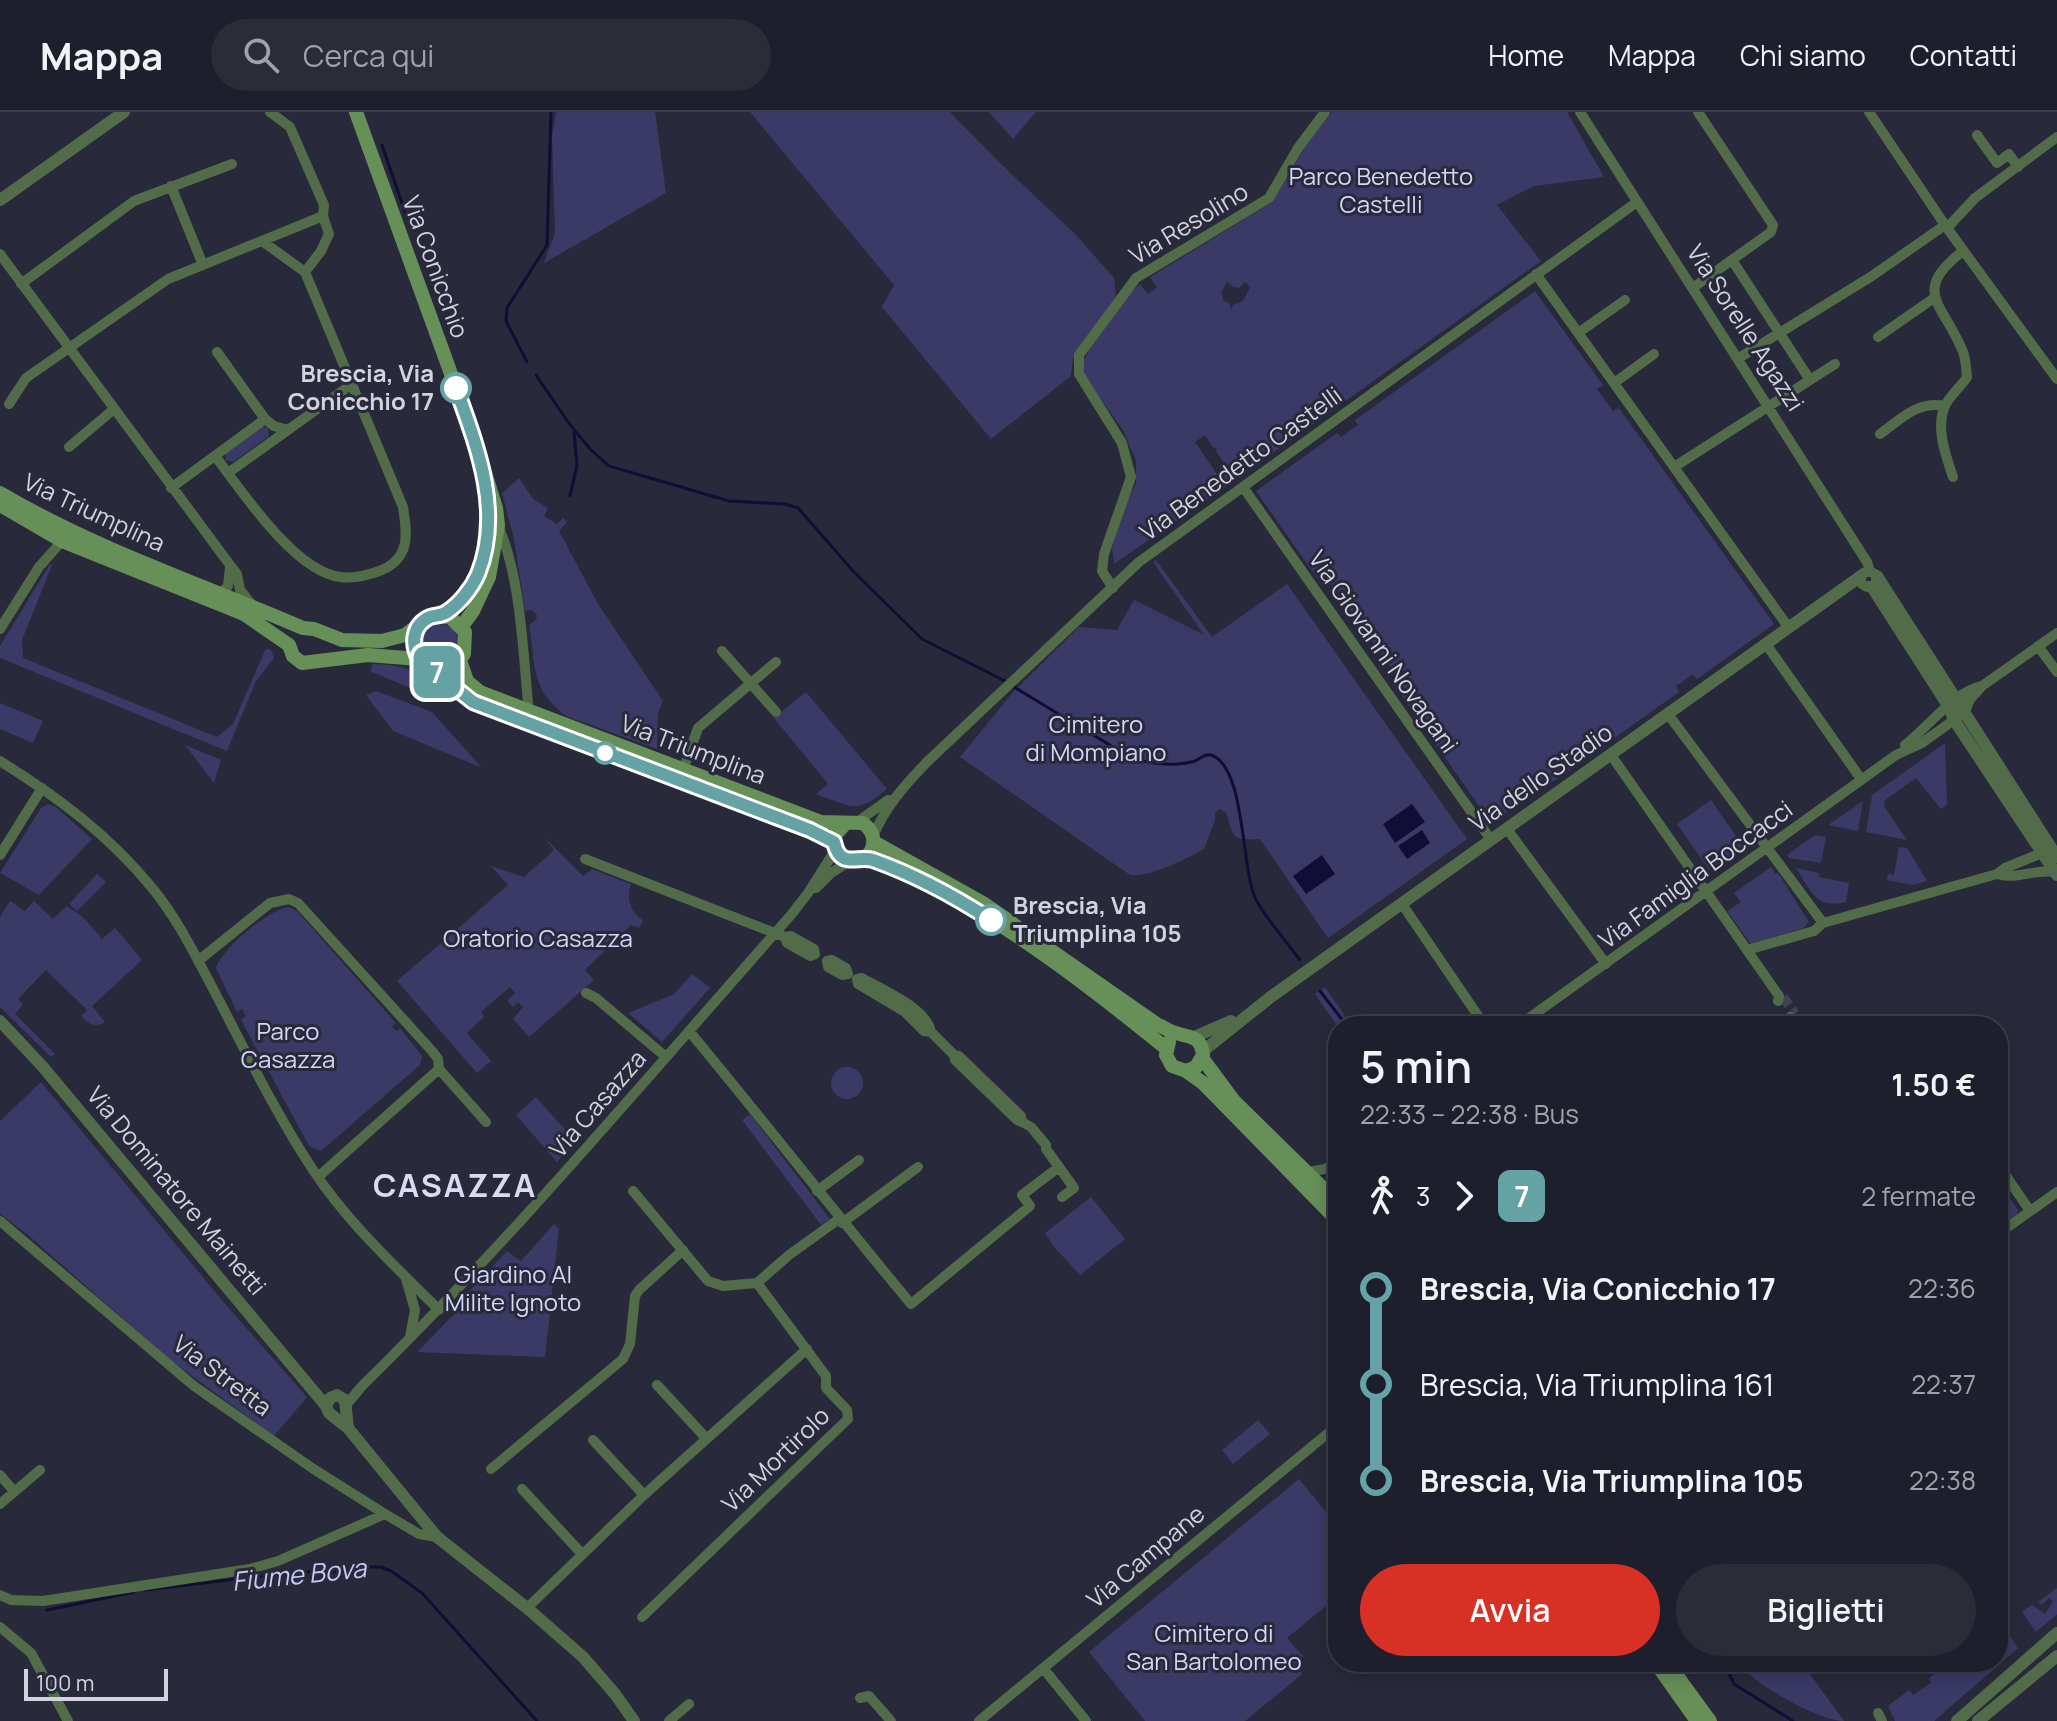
<!DOCTYPE html>
<html lang="it">
<head>
<meta charset="utf-8">
<style>
	body { margin:0; font-family:Manrope,sans-serif; background:#2b2c38; color:#f1f3f6; height:100vh; display:flex; flex-direction:column; font-size:30px; white-space:nowrap }
	* { box-sizing:border-box; margin:0 }
	p { font-size:26px; color:#a1a2a9 }
	.icon { flex:none; width:44px; height:44px; fill:none; stroke:currentColor; stroke-width:2; stroke-linecap:round; stroke-linejoin:round }
	.map { position:relative; flex:1; overflow:hidden }
	.details { position:absolute; left:1328px; top:904px; width:680px; height:656px; display:flex; flex-direction:column; background:#1e1f2c; border-radius:32px; box-shadow:0 4px 20px #0003,0 0 0 2px #3c3d48 }
	.details>* { flex:none }
	.badge { padding:0 16px; border-radius:12px; font-size:28px; line-height:52px }
	.scale { position:absolute; left:24px; bottom:20px; width:144px; box-sizing:border-box; padding-left:8px; border:4px solid #d2d3de; border-top:0; font-size:22px; line-height:28px; white-space:nowrap; color:#d2d3de; -webkit-text-stroke:6px #28293a; paint-order:stroke }
	.map>.badge { position:absolute; translate:-50% -50%; box-shadow:0 0 0 4px #fff }
	.legs { display:flex; align-items:center; gap:12px; height:88px; padding:0 32px; font-size:26px }
	.legs p { margin-inline-start:auto }
	.overview { display:flex; align-items:center; justify-content:space-between; height:136px; padding:0 32px }
	h1 { font-size:44px; font-weight:600; line-height:60px }
	.action { display:flex; gap:16px; margin-top:auto; padding:16px 32px }
	.action a { flex:1; height:92px; border-radius:48px; background:#d93025; color:#fff; font-size:32px; font-weight:600; line-height:92px; text-align:center }
	.action a+a { background:#2b2c38; color:#f1f3f6 }
	ul { padding:0 32px; list-style:none }
	li { display:flex; align-items:center; gap:28px; height:96px; font-size:30px }
	li i { display:grid; place-items:center; width:12px; height:100%; margin:0 10px; background:currentColor }
	li i::after { content:''; width:20px; height:20px; margin:-10px; border:6px solid; border-radius:50%; background:#1e1f2c }
	li p { margin-inline-start:auto }
	li:first-child i { background:linear-gradient(#0000 50%,currentColor 0) }
	li:last-child i { background:linear-gradient(currentColor 50%,#0000 0) }
	header { display:flex; align-items:center; gap:48px; box-sizing:border-box; height:112px; padding:0 40px; background:#1e1f2c; border-bottom:2px solid #3c3d48 }
	header strong { font-size:38px }
	nav { display:flex; gap:44px; margin-inline-start:auto; font-size:28px }
	.search { width:560px; height:72px; background:#2b2c38; display:flex; align-items:center; gap:20px; box-sizing:border-box; padding:0 28px; border-radius:44px; color:#a1a2a9; font-size:30px }
	.map>svg:first-child { display:block }
	.green { fill:#3b3a67; fill-rule:evenodd }
	.water { fill:#120d35 }
	.lines { fill:none; stroke-linecap:round; stroke-linejoin:round }
	.stream { stroke:#120d35; stroke-width:3 }
	.minor-tunnel { stroke:#424253; stroke-width:10; stroke-dasharray:10 5; stroke-linecap:butt }
	.minor { stroke:#526c49; stroke-width:10 }
	.tertiary { stroke:#526c49; stroke-width:12 }
	.secondary { stroke:#679058; stroke-width:14 }
	.line-1-casing { stroke:#fff; stroke-width:18 }
	.line-1 { stroke:#65a2a3; stroke-width:12 }
	.stop-1-dot { fill:#fff; stroke:#65a2a3; stroke-width:4 }
	.labels { text-anchor:middle; stroke-width:6; stroke-linejoin:round; paint-order:stroke }
	.park-label { font-size:24px; fill:#d4d6f5; stroke:#28293a }
	.street-label { font-size:24px; fill:#d2d3de; stroke:#28293a }
	.stop-label { font-size:24px; font-weight:bold; fill:#d2d3de; stroke:#28293a; text-anchor:end }
	.water-label { font-size:26px; font-style:italic; fill:#c7c9f6; stroke:#28293a }
	.district-label { font-size:32px; font-weight:bold; letter-spacing:2px; fill:#dadbf2; stroke:#28293a }
</style>
</head>
<body>
<header>
<strong>Mappa</strong>
<div class="search"><svg class="icon" aria-label="search" viewBox="0 0 24 24"><circle cx="10" cy="10" r="6"/><path d="M15 15l6 6"/></svg>Cerca qui</div>
<nav><a>Home</a><a>Mappa</a><a>Chi siamo</a><a>Contatti</a></nav>
</header>
<div class="map">
<svg width="2057" height="1609" viewBox="0 0 2057 1609">
	<rect width="100%" height="100%" fill="#28293a"/>
	<path class="green" d="M556 0H655L666 81 544 151 555 121 552 25Z
		M750 0H950L1001 52 1076 123 1114 166 1116 184 1073 247 1071 264 991 327 882 195 894 173Z
		M989 0H1036L1013 27Z
		M1332 0H1567L1604 65 1534 74 1497 93 1541 149 1235 368 1216 339 1217 336 1213 335 1205 323 1195 330 1219 365 1225 362 1231 371 1114 452 1112 437 1122 399 1136 371V349L1123 318 1085 265 1083 250 1089 238 1129 182 1140 172 1148 182 1157 175 1150 165 1271 91 1311 25ZM1227 169 1233 175 1239 176 1246 170 1250 176 1243 189 1233 193 1231 198 1230 192 1224 189 1221 181Z
		M1535 179 1603 273 1597 277 1613 299 1619 296 1774 512 1697 567 1693 562 1676 574 1679 580 1551 671 1545 665 1514 688 1516 693 1491 711 1395 574 1401 569 1324 462 1317 466 1256 379 1337 321 1341 325 1358 313 1355 308Z
		M262 315 268 316 269 324 233 350 225 348 226 341Z
		M519 366 533 387 548 396 544 404 557 412 563 406 567 410 559 419 598 492 663 589 658 601 657 637 566 604C530 577 536 554 529 513L536 508 537 503 531 498 525 499 514 427 502 381Z
		M1156 448 1212 525 1287 472 1467 727 1328 826 1260 727C1230 729 1234 724 1226 700L1219 697 1215 701V708L1204 737C1186 747 1148 766 1130 763L960 645 1014 579 1079 515 1117 518 1134 488 1204 523 1153 450Z
		M50 452 52 453 22 528 23 546 217 625 233 612 266 536 271 538 274 546 256 569 227 639 0 546V534Z
		M422 530a18 18 0 1 1 36 0a18 18 0 1 1-36 0Z
		M373 552C393 552 409 555 425 566L420 580 370 559Z
		M376 579 432 600 482 656 393 619 366 583Z
		M806 580 887 677C855 703 853 695 816 682L828 672 774 606Z
		M0 591 43 609 33 631 0 617Z
		M1945 631 1947 693 1941 697 1916 666 1885 688 1884 694 1907 728 1866 720 1872 683Z
		M185 633 221 648 214 671Z
		M1711 688 1743 734 1709 758 1677 712Z
		M1863 689 1858 719 1828 713Z
		M48 692 56 695 92 727 39 783 0 761 41 696Z
		M1815 723 1826 725 1821 751 1789 746 1787 743Z
		M543 724 583 764 592 757 631 772C626 786 630 800 643 808L639 816 631 813 585 858 594 868 529 925 513 907 523 895 518 890 513 895 507 889 515 881 510 875 481 900 484 905 467 921 491 949 477 961 397 869 508 773 491 754 524 765 554 738Z
		M1899 735 1907 736 1927 769 1912 773 1887 768 1888 762 1894 763Z
		M1771 755 1775 762 1778 761 1809 810 1804 816 1751 832 1727 799 1741 790 1734 781Z
		M1796 756 1819 761V765L1849 771 1846 790C1815 798 1811 778 1796 756Z
		M97 762 106 770 77 799 69 792Z
		M10 789 25 799 34 789 53 807 67 794 83 805 102 827 115 816 142 848 92 894 105 910C95 916 88 912 81 904L87 898 46 858 18 887 23 893 15 902 55 942 51 945 0 895V805Z
		M289 795 298 800 396 911 392 914 396 919 400 916 422 944 420 953 321 1039 309 1034 241 908 246 904 242 897 237 900 216 856C222 836 268 798 289 795Z
		M692 862 710 876 662 930 628 901 674 882Z
		M1325 875 1349 910 1355 914 1338 915 1315 882Z
		M831 971a16 16 0 1 1 32 0a16 16 0 1 1-32 0Z
		M41 970 226 1193 307 1285 274 1324 169 1247 28 1123 0 1102V1009Z
		M536 985 576 1030 557 1050 516 1003Z
		M750 1002 830 1107 821 1113 742 1008Z
		M1998 1069 2018 1098 2017 1102 1998 1115Z
		M1091 1085 1125 1127 1080 1163 1055 1136 1045 1121Z
		M554 1112 559 1117 545 1245 417 1240 461 1195 458 1191 507 1139 521 1149Z
		M1258 1308 1270 1322 1233 1352 1222 1338Z
		M1299 1367 1338 1414V1484L1287 1526 1303 1544 1294 1552 1302 1562 1245 1609H1145L1089 1540Z
		M2057 1476V1502L2036 1520 2022 1500 2032 1493 2045 1502 2053 1489 2049 1486 2042 1493 2038 1490Z
		M2003 1514 2018 1536 1934 1609H1895L1888 1594 1909 1578 1913 1583 1931 1571 1929 1566 1952 1550H1998V1517Z
		M1738 1550H1801L1844 1609C1819 1609 1751 1571 1738 1550Z"/>
	<path class="water" d="M1412 692 1425 710 1395 731 1383 712Z
		M1422 718 1430 731 1407 747 1398 734Z
		M1322 743 1335 762 1306 782 1293 764Z"/>
	<g class="lines">
		<path class="stream" d="M382 33 407 106
			M527 250 506 209 507 196 547 133 551 0
			M536 263 568 310 590 337 609 354 729 389 785 392 798 396 854 460 922 527 1007 570
			M570 384 577 353 574 320
			M1014 575 1128 644C1146 652 1175 655 1195 649 1201 647 1204 641 1211 643 1246 654 1241 759 1256 788 1268 809 1286 829 1300 848
			M1320 879 1347 914
			M145 1478 297 1460H340L367 1455H381L391 1459 422 1481 537 1609
			M47 1498 134 1480
			M1724 1550 1734 1572 1793 1609"/>
		<path class="minor-tunnel" d="M1783 885 1795 902"/>
		<path class="minor" d="M270 0 290 15 324 93 323 104 329 122 321 139 305 160
			M1580 0 1867 450 1870 459 1876 463V472L1867 475 1862 472 1860 465 1863 461 1870 459
			M1869 0 1947 116 2057 267
			M1977 23 1997 51 2009 42 2018 55
			M171 74 203 153
			M1947 116 1975 86 2057 25
			M0 142 230 453 237 462 240 478 253 494
			M1732 148 1810 268
			M1536 162 1789 516
			M21 172 134 89 232 52
			M1694 175 1771 120 1773 113 1698 0
			M1578 221 1625 188
			M1878 225 1934 186
			M217 240 265 307
			M1739 246 1872 164 1945 113
			M1614 271 1654 242
			M9 292 26 266 168 167 323 104
			M1880 322C1901 307 1918 288 1945 294
			M69 335 114 297
			M215 344C242 379 294 459 340 465 355 467 369 463 382 458 411 445 407 421 403 395L305 160 262 129
			M1674 355 1835 252
			M228 361 352 272
			M1953 365C1946 344 1936 318 1944 296 1948 285 1961 275 1967 265 1966 257 1966 247 1963 240 1945 193 1909 180 1963 139
			M1243 375 1491 728
			M171 376 265 307 274 314 288 318
			M499 416C520 464 523 537 528 591L526 598
			M1113 476 1102 459 1104 442 1131 365 1122 331 1079 262V243L1136 166 1269 86 1298 36 1325 0
			M221 481 228 474 230 455
			M0 517 39 455 62 429
			M1766 532 1861 667
			M2038 534 2057 560
			M722 539 776 600
			M1668 602 1823 811
			M1905 633C1927 616 1955 579 1982 574
			M1611 643 1779 884 1778 889
			M0 649C58 685 110 724 153 777 176 805 193 839 210 871 243 934 274 999 313 1058 348 1111 394 1153 439 1198
			M683 658 698 616 776 550
			M857 710 888 688
			M1507 717 1606 852
			M873 724C886 694 904 674 926 651L1139 450 1637 90
			M0 743 42 676
			M585 747 785 825 791 824 814 837 815 842 810 844 787 831 785 825
			M1997 762C2016 768 2035 757 2055 760
			M816 776 831 761 850 749
			M1402 792 1485 914
			M1747 838 1814 819 1823 811 1997 762 2005 756 2042 741
			M832 848 846 856 848 862 842 863 828 855 827 849Z
			M198 849 270 791 289 787 298 791 432 939 438 947 439 957 486 1010
			M862 866C881 877 927 896 931 920L924 919 905 900 858 872 857 867Z
			M586 881 596 886 666 945
			M1790 905 1794 907 1800 914
			M1518 914 1896 643 1922 631 1965 600 1970 587 1982 574 2057 521
			M689 919C764 1009 836 1102 911 1192L1030 1094 1022 1083 1059 1055
			M931 920 954 943
			M954 943 959 944 1021 1004 1022 1010 1017 1008 955 948Z
			M1022 1010 1031 1015 1046 1033V1037L1074 1076 1062 1085
			M1998 1052 2030 1099
			M1308 1060 1325 1057 1338 1048
			M318 1065 439 957
			M633 1079 708 1169 723 1174 757 1171 789 1143 839 1107
			M817 1079 859 1048
			M0 1109 194 1274 312 1356 385 1402 419 1422 437 1425
			M842 1111 918 1055
			M1998 1122 2057 1080
			M406 1167 415 1198 410 1225
			M657 1273 706 1326
			M347 1292 362 1274C514 1125 650 962 791 803L808 781 836 737
			M593 1328 644 1383
			M491 1357 623 1247 630 1232 635 1184 639 1178 683 1138
			M0 1363 13 1378
			M522 1377 582 1442
			M0 1392 40 1358
			M0 1483 11 1488 43 1489 250 1457 278 1449 385 1402
			M527 1496 644 1383 807 1237
			M642 1505 848 1307 847 1298 826 1276V1264L757 1171
			M0 1515 31 1541 68 1609
			M1043 1556 1086 1609
			M860 1586 869 1584 891 1609
			M1878 1601 1882 1609
			M669 1609 689 1592
			M979 1609 1338 1313"/>
		<path class="tertiary" d="M0 88 124 0
			M1877 464 2057 745
			M1872 475 1949 595 1954 608 2057 763
			M0 909 43 955 326 1294
			M1194 925 1231 909
			M1203 939 1272 884 1861 464
			M348 1316 345 1288 337 1283 330 1286 326 1294 329 1301 348 1316 437 1425 527 1496 583 1545 615 1582 634 1609
			M1957 1609 2057 1521
			M1978 1609 2057 1544"/>
		<path class="secondary" d="M356 0 475 328 496 396 498 413 489 465 473 499 462 514
			M0 381C97 438 201 472 303 516L314 517 342 528 382 529 405 523 431 504 450 505 465 520 464 542C455 554 445 557 431 555
			M0 393 62 429 244 502 289 533 293 544 302 551 368 543 419 547
			M443 503C487 469 485 433 487 382
			M419 514 413 528 419 547 473 590 810 718 834 730
			M460 548 467 569 480 580 821 710 863 711C877 722 877 738 862 748L845 747 836 737 835 723 845 712
			M874 730 983 791 1158 913C1164 915 1170 920 1176 921 1190 926 1201 923 1203 943L1196 955 1186 959
			M865 746C977 785 1075 863 1167 937
			M1169 930 1166 943 1172 954 1186 959 1203 971 1338 1109
			M1202 946 1234 989 1338 1091
			M1655 1550 1697 1609
			M1667 1550 1710 1609"/>
	</g>
	<g class="lines">
		<g class="line-1-casing">
			<path id="line-1" d="M456 276C477 334 503 400 478 462 472 476 460 491 447 500 441 504 436 503 430 505 412 513 411 532 419 547L473 590 810 718 834 730C840 758 858 743 873 748 915 763 954 784 991 808"/>
		</g>
		<use href="#line-1" class="line-1"/>
	</g>
	<g class="stop-1-dot">
		<circle cx="456" cy="276" r="14"/>
		<circle cx="605" cy="641" r="10"/>
		<circle cx="991" cy="808" r="14"/>
	</g>
	<g class="labels">
		<g class="park-label">
			<text x="1381" y="73">Parco Benedetto<tspan x="1381" dy="28">Castelli</tspan></text>
			<text x="1096" y="621">Cimitero<tspan x="1096" dy="28">di Mompiano</tspan></text>
			<text x="538" y="835">Oratorio Casazza</text>
			<text x="288" y="928">Parco<tspan x="288" dy="28">Casazza</tspan></text>
			<text x="513" y="1171">Giardino Al<tspan x="513" dy="28">Milite Ignoto</tspan></text>
			<text x="1214" y="1530">Cimitero di<tspan x="1214" dy="28">San Bartolomeo</tspan></text>
		</g>
		<g class="street-label">
			<text transform="translate(1189 112) rotate(-31)" y="8">Via Resolino</text>
			<text transform="translate(435 155) rotate(70)" y="8">Via Conicchio</text>
			<text transform="translate(1745 216) rotate(57)" y="8">Via Sorelle Agazzi</text>
			<text transform="translate(1241 352) rotate(-36)" y="8">Via Benedetto Castelli</text>
			<text transform="translate(94 401) rotate(25)" y="8">Via Triumplina</text>
			<text transform="translate(1383 540) rotate(55)" y="8">Via Giovanni Novagani</text>
			<text transform="translate(693 638) rotate(21)" y="8">Via Triumplina</text>
			<text transform="translate(1541 666) rotate(-35)" y="8">Via dello Stadio</text>
			<text transform="translate(1696 763) rotate(-36)" y="8">Via Famiglia Boccacci</text>
			<text transform="translate(598 992) rotate(-49)" y="8">Via Casazza</text>
			<text transform="translate(176 1079) rotate(50)" y="8">Via Dominatore Mainetti</text>
			<text transform="translate(222 1264) rotate(37)" y="8">Via Stretta</text>
			<text transform="translate(776 1348) rotate(-44)" y="8">Via Mortirolo</text>
			<text transform="translate(1146 1445) rotate(-40)" y="8">Via Campane</text>
		</g>
		<g class="stop-label">
			<text x="434" y="270">Brescia, Via<tspan x="434" dy="28">Conicchio 17</tspan></text>
			<text x="1013" y="802" text-anchor="start">Brescia, Via<tspan x="1013" dy="28">Triumplina 105</tspan></text>
		</g>
		<g class="water-label">
			<text transform="translate(299 1463) rotate(-6)" y="9">Fiume Bova</text>
		</g>
		<g class="district-label">
			<text x="455" y="1085">CASAZZA</text>
		</g>
	</g>
</svg>
<div class="scale">100 m</div>
<b class="badge" style="left:437px;top:560px;background:#65a2a3;color:#fff">7</b>
<section class="details">
<div class="overview"><div><h1>5 min</h1><p>22:33 – 22:38 · Bus</p></div><b>1.50 €</b></div>
<div class="legs"><svg class="icon" aria-label="walk" viewBox="0 0 24 24"><circle cx="13" cy="4" r="2"/><path d="M13 8l-2 6 4 7M11 14l-3 7M7 12l3-4h3l4 4"/></svg>3<svg class="icon" aria-label="forward" viewBox="0 0 24 24"><path d="M9 5l7 7-7 7"/></svg><b class="badge" style="background:#65a2a3;color:#fff">7</b><p>2 fermate</p></div>
<ul>
<li><i style="color:#65a2a3"></i><b>Brescia, Via Conicchio 17</b><p>22:36</p></li>
<li><i style="color:#65a2a3"></i><span>Brescia, Via Triumplina 161</span><p>22:37</p></li>
<li><i style="color:#65a2a3"></i><b>Brescia, Via Triumplina 105</b><p>22:38</p></li>
</ul>
<div class="action"><a>Avvia</a><a>Biglietti</a></div>
</section>
</div>
</body>
</html>
